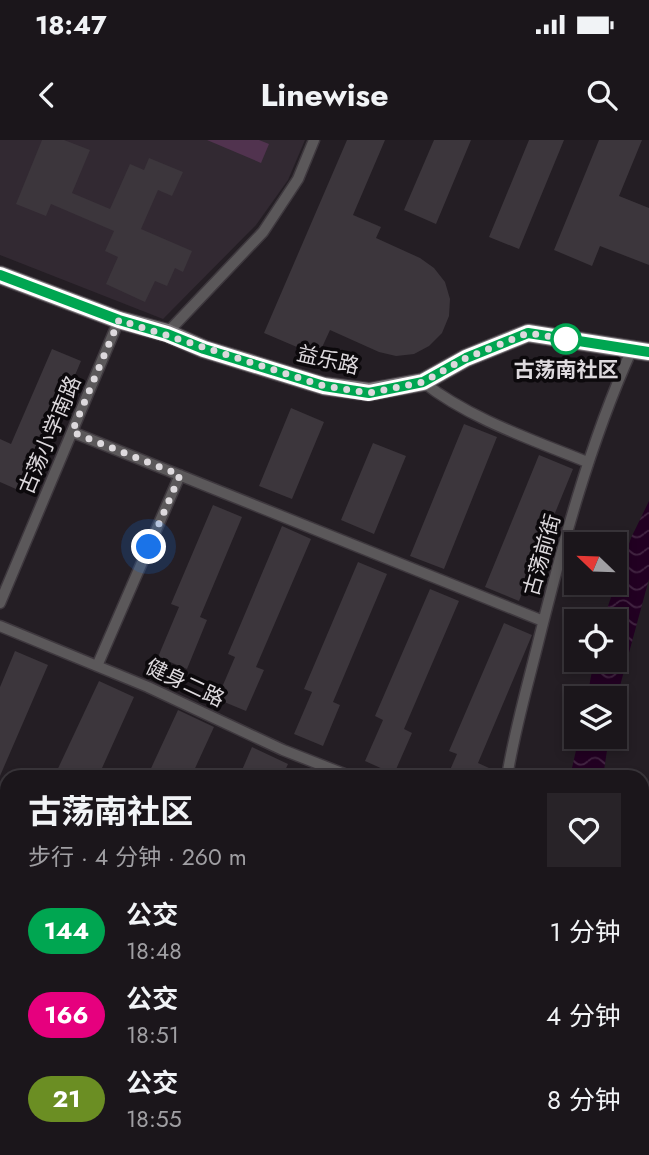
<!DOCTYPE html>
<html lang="zh">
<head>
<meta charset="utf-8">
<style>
	body { margin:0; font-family:Jost,"Noto Sans SC",sans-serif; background:#282328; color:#f1f3f6; height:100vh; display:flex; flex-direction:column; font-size:26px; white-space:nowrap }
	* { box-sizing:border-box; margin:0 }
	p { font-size:23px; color:#a09fa3 }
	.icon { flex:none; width:38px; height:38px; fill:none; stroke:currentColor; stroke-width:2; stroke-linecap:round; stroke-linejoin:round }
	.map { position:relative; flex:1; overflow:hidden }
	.sheet { position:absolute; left:0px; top:630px; width:649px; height:385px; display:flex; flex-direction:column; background:#1b161b; border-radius:21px 21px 0 0; box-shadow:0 4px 10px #0003,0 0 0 2px #39353a }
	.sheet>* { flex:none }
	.badge { padding:0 14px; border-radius:23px; font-size:24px; line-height:46px }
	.needle { width:46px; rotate:293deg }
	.fabs { position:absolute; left:564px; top:392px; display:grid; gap:14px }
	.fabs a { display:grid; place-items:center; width:63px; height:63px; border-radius:0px; background:#1b161b; box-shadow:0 4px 10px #0003,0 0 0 2px #39353a; font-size:35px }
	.you { position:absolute; width:35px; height:35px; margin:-18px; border:5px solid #fff; border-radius:50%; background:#1a73e8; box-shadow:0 0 0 10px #1a73e833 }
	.map>.badge { position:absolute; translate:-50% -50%; box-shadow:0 0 0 4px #fff }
	.round { display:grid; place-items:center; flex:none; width:74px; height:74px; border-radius:0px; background:#282328 }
	.head { display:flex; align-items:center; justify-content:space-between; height:119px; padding:0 28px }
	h1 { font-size:33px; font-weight:700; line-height:52px }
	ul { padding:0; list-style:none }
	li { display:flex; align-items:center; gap:21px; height:84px; padding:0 28px }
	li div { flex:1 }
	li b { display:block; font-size:26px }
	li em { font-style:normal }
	li .badge { min-width:77px; font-weight:700; text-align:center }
	.status { display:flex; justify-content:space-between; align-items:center; height:49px; padding:0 35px; background:#1b161b; direction:ltr }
	.status svg { height:19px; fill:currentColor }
	header { display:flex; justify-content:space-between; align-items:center; height:91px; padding:0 28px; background:#1b161b; font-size:32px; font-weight:700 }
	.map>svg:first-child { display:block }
	.built { fill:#322932 }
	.garden { fill:#51334f }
	.water { fill:url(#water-waves) }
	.building { fill:#3c363c }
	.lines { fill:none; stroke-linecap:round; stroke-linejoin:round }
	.lane-casing { stroke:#3e383e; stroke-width:13 }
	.secondary-casing { stroke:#3e383e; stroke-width:20 }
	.primary-casing { stroke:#3e383e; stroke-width:20 }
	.lane { stroke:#5b585a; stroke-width:10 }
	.secondary { stroke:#7c777b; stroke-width:18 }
	.primary { stroke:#958f94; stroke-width:18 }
	.line-casing { stroke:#fff; stroke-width:16 }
	.line { stroke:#00a651; stroke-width:10 }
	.walk { stroke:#ddd9dd; stroke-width:7; stroke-dasharray:0 12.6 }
	.stop-dot { fill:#fff; stroke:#00a651; stroke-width:3.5 }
	.labels { text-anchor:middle; stroke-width:7; stroke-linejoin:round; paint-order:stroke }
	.street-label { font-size:21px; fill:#ddd9dd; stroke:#0c090c }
	.stop-label { font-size:21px; font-weight:bold; fill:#ddd9dd; stroke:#0c090c }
</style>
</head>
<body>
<div class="status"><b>18:47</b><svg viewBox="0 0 49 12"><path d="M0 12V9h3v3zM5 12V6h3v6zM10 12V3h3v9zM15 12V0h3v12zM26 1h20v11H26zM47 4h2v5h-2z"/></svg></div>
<header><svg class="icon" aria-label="back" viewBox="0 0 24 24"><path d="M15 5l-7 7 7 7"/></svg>Linewise<svg class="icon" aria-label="search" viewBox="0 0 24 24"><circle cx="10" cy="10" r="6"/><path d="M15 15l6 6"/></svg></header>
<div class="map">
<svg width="649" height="1015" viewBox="0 0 649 1015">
	<defs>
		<pattern id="water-waves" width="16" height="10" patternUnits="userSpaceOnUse" patternTransform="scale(1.75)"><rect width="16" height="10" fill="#202"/><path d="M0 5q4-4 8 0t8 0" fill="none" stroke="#422542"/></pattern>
	</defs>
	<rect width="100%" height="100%" fill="#241e24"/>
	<path class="built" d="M0 0H305L288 40 256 85 163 179 0 115Z"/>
	<path class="garden" d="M207 0H259L269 4 261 23Z"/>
	<path class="water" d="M649 361V439L614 568V558H587L594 520H614V481H603L631 398Z
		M579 597H609L603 637H570Z"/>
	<path class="building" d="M42 0H64L90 10 72 53 110 69 130 24 144 30 149 18 183 32 172 56 158 50 141 89 192 111 183 132 175 128 167 146 155 141 145 162 106 144 118 117 105 111 114 91 51 64 46 76 16 64Z
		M347 0H385L353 75 381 87 376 98 420 118 434 128 445 142 450 159 449 176 442 193 429 206 414 214 396 216 379 212 330 190 318 216 264 193Z
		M434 0H471L436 84 404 70Z
		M529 0H564L519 109 489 97Z
		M599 0H642L619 56 649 68V125L600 106 592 126 554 110Z
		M52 209 81 221 25 353 0 342V299L11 304Z
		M291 268 324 282 292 359 259 346Z
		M464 284 497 297 444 429 410 416Z
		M373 303 406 316 374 394 341 380Z
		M539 315 573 329 519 461 485 447Z
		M213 365 242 377 200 477 207 480 187 529 158 517 179 467 171 464Z
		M282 386 311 399 256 527 264 530 246 571 217 559 235 517 228 514Z
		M358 422 387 434 333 562 340 565 323 606 294 594 312 552 304 549Z
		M430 449 459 461 404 589 412 593 394 634 365 621 383 580 375 576Z
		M504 483 532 495 478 623 500 633 499 637H447L457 614 449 611Z
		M15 511 48 525 0 636V547Z
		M99 541 134 557 98 637H54Z
		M178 570 214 587 191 637H147Z
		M252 607 288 624 282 637H239Z"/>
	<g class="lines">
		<g class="lane-casing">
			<path id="lane" d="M167 193 263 92 298 39 314 0
				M423 242C468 278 533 300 587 322
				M72 292 543 481
				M0 463 119 180
				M0 486 148 547 283 610 352 637
				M97 526 180 335
				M507 637C514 593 526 551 537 507 562 406 589 305 632 209
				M502 1015 503 1008"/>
		</g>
		<g class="secondary-casing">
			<path id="secondary" d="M0 135 119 180 167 193 204 209 324 246 369 252 423 242 466 218 528 193 649 212"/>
		</g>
		<g class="primary-casing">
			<path id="primary" d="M642 842 649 785
				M637 1008V1015"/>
		</g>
		<use href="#lane" class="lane"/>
		<use href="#secondary" class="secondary"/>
		<use href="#primary" class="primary"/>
	</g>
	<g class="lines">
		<g class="line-casing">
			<path id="line" d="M0 135 119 180 167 194 204 209 324 246 369 253 423 242 466 218 528 193 649 212"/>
		</g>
		<use href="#line" class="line"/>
		<path class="walk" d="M149 407 180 335 72 292 119 180 324 246 369 253 423 242 466 218 528 193 566 199"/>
	</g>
	<circle class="stop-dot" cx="566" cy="199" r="14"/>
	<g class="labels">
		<g class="street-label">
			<text transform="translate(328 220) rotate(13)" y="7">益乐路</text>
			<text transform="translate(50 295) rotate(-67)" y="7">古荡小学南路</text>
			<text transform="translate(542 415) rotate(-74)" y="7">古荡前街</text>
			<text transform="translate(185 543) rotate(25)" y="7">健身二路</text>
		</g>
		<g class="stop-label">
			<text x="566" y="237">古荡南社区</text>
		</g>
	</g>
</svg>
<div class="fabs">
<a><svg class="needle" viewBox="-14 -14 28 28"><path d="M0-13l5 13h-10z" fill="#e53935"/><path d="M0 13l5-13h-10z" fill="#a09fa3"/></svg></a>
<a><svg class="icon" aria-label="locate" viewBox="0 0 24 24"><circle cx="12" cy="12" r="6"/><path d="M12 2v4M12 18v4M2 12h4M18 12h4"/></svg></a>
<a><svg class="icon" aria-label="layers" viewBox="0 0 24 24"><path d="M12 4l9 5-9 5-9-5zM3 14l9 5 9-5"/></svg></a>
</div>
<div class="you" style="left:149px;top:407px"></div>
<section class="sheet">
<div class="head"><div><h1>古荡南社区</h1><p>步行 · 4 分钟 · 260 m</p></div><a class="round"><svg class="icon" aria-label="heart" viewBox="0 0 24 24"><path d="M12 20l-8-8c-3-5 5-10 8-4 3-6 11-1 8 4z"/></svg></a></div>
<ul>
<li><span class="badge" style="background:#00a651;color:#fff">144</span><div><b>公交</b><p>18:48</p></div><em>1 分钟</em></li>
<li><span class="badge" style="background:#e6007e;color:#fff">166</span><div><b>公交</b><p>18:51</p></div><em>4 分钟</em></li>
<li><span class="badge" style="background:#6b8e23;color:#fff">21</span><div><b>公交</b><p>18:55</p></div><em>8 分钟</em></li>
</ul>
</section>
</div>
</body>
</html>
